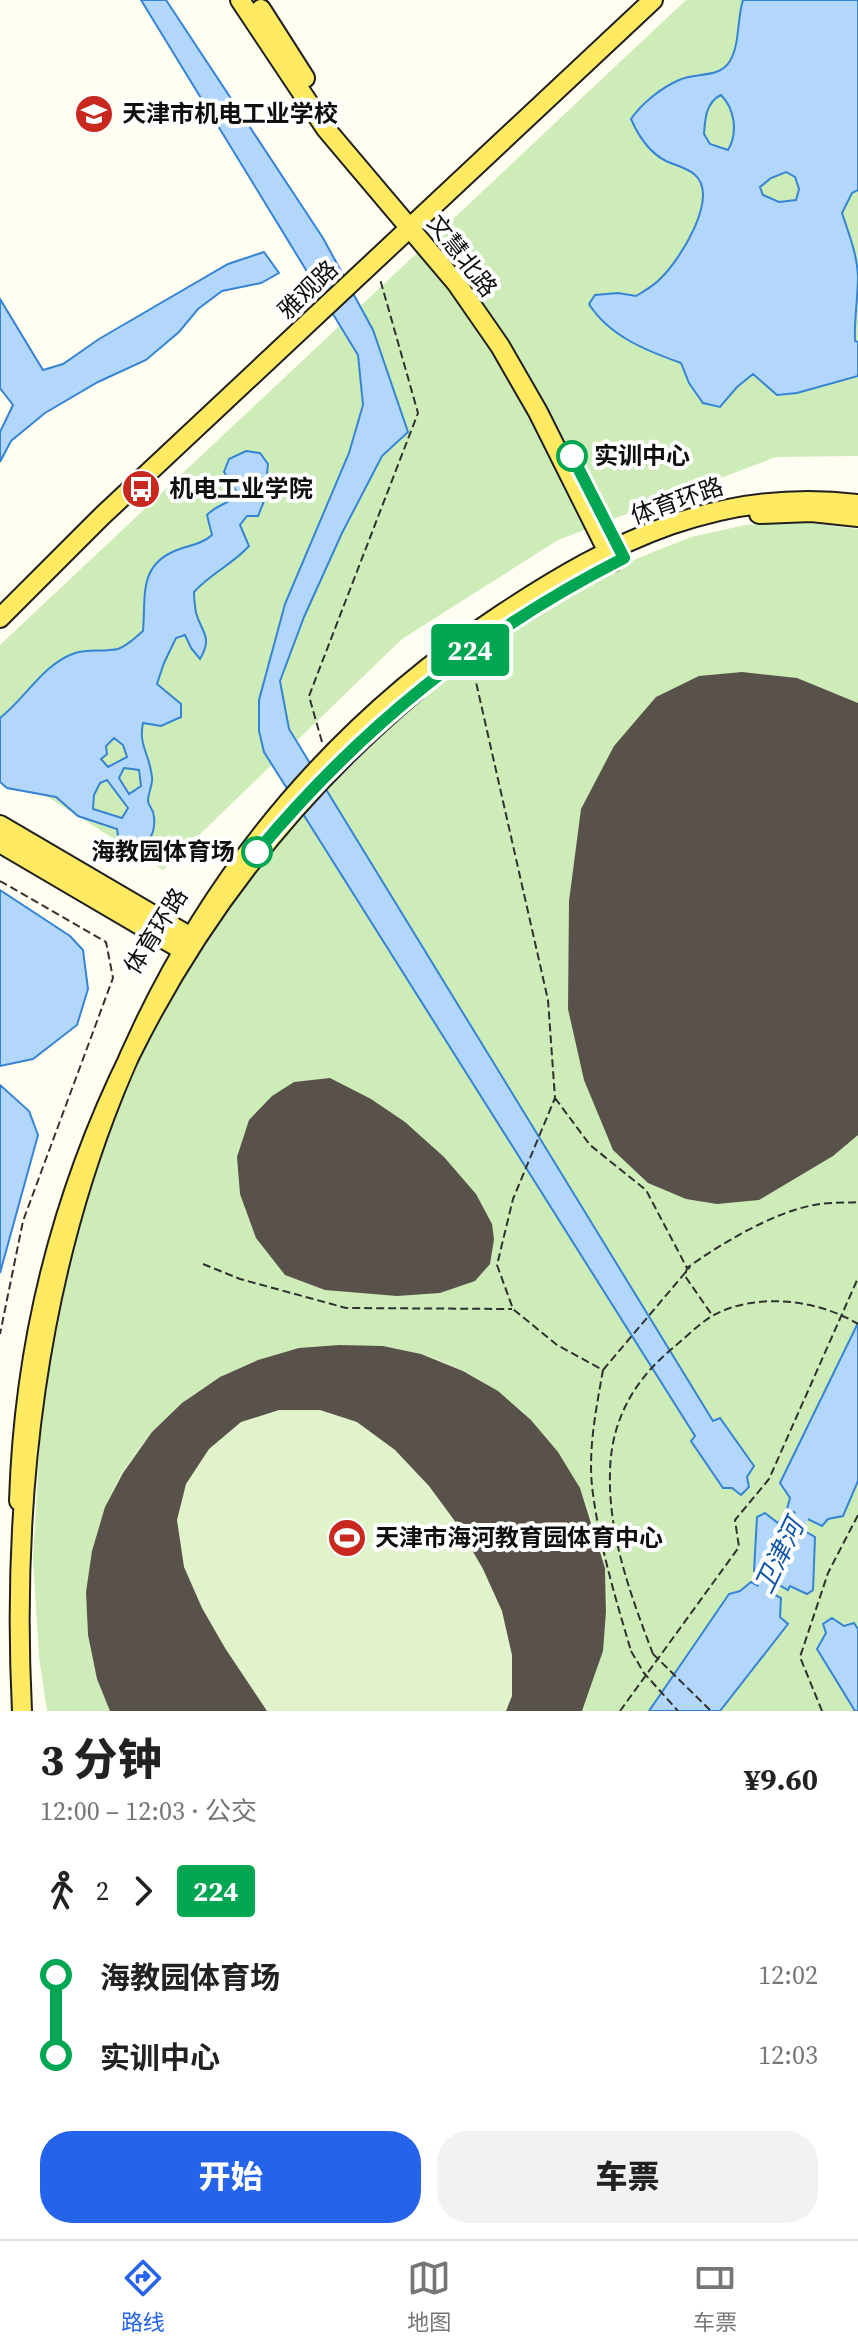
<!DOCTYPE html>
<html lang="zh">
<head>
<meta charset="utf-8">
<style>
	body { margin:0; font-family:"Source Serif 4","Noto Sans SC",serif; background:#f2f2f2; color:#222; height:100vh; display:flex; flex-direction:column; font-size:30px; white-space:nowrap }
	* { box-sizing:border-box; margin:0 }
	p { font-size:26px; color:#767676 }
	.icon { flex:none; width:44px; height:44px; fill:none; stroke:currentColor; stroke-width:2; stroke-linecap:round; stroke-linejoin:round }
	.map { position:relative; height:1711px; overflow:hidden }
	.drawer { display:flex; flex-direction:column; background:#fff; flex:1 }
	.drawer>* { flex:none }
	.badge { padding:0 16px; border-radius:6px; font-size:28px; line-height:52px }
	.map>.badge { position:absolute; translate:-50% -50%; box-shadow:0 0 0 4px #fff }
	.legs { display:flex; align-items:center; gap:12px; height:88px; padding:0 40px; font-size:26px }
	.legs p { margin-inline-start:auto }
	.head { display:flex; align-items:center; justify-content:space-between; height:136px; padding:0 40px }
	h1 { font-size:44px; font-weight:800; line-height:60px }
	.button { display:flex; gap:16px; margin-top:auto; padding:16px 40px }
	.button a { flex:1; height:92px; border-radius:32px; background:#2563eb; color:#fff; font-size:32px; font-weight:800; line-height:92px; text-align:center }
	.button a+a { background:#f2f2f2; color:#222 }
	ul { padding:0 40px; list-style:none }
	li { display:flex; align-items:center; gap:28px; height:80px; font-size:30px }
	li i { display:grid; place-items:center; width:12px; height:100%; margin:0 10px; background:currentColor }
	li i::after { content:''; width:20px; height:20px; margin:-10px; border:6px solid; border-radius:50%; background:#fff }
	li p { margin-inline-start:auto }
	li:first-child i { background:linear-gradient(#0000 50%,currentColor 0) }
	li:last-child i { background:linear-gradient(currentColor 50%,#0000 0) }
	.tab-bar { display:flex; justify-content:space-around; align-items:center; height:112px; border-top:2px solid #e0e0e0; background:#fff; font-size:22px; color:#767676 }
	.tab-bar a { display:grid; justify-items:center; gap:4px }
	.tab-bar .selected { color:#2563eb }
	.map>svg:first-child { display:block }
	.green { fill:#cdecb8 }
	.pitch { fill:#e1f3ca }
	.water { fill:#b3d7fa; stroke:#3584d5; stroke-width:2; fill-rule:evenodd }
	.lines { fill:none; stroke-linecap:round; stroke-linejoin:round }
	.canal { stroke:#b3d7fa; stroke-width:14 }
	.building { fill:#59524b }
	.major-casing { stroke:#202020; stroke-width:22 }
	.path { stroke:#313131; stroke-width:2; stroke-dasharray:8 4; stroke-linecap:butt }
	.major { stroke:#ffea61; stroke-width:18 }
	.path-bridge { stroke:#313131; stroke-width:2; stroke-dasharray:8 4; stroke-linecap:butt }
	.line-1-casing { stroke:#fff; stroke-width:18 }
	.line-1 { stroke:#00a651; stroke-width:12 }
	.stop-1-dot { fill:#fff; stroke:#00a651; stroke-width:4 }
	.labels { text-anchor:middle; stroke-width:8; stroke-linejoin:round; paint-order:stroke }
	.poi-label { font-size:24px; font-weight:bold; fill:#0f0f0f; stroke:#fff; text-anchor:start }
	.street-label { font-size:24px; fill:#0f0f0f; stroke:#fff }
	.stop-label { font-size:24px; font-weight:bold; fill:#0f0f0f; stroke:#fff; text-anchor:start }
	.water-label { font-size:26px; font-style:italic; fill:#1056a9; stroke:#fff }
</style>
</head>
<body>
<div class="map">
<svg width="858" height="1711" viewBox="0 0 858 1711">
	<rect width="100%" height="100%" fill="#fffef1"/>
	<path class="green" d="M686 0H858V456L776 457 558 540 402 639 163 870 40 792 0 772V645Z
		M792 521 858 529V1711H47L39 1657 33 1559 42 1404 81 1209 132 1068 180 980 223 912 289 828 385 732 441 681 536 617 636 559 691 537 745 525Z"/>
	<path class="pitch" d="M339 1345C366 1346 391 1346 418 1353 516 1379 590 1469 605 1568 612 1617 601 1666 582 1711H110C100 1686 91 1662 88 1635 85 1607 89 1582 95 1556 98 1540 100 1523 105 1508 122 1457 174 1402 221 1377 257 1357 299 1353 339 1345Z"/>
	<path class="water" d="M141 0H166L323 238 373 330 408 432 382 456 342 533 304 617 280 681 289 729 713 1421 720 1418 754 1466 747 1477 749 1487 741 1495 732 1488H723L691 1441 695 1436 264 752 259 731V700L285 604 349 453 363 405 358 355Z
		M743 0H858V190L852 193 842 213C849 234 857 254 858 276 858 298 854 319 855 341L858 342V376L797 393 777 395 753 374 737 387 720 407 703 403 689 383 681 363C647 351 609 336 589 304L595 295 618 293 636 296C644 291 654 286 661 278 679 261 721 196 694 174 687 168 675 165 666 161 650 153 638 135 631 119 642 103 661 88 679 80 696 72 719 79 730 61 740 44 737 18 743 0ZM721 95C735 109 738 133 728 150L710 144 704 134C705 119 706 102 721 95ZM786 172 795 177 799 189 796 200 779 202 763 195 760 187 771 178Z
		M264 252 279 273 261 283 222 291 198 309 179 332 146 360 98 382 45 413 11 441 0 462V432L13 405 0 388V299L43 370 63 364 99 339 228 264Z
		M246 451 260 453 268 464 264 501 258 516H247L240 525 249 546C233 564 210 574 194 592 194 599 195 606 196 613 202 633 213 637 200 659L191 648 185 635 176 638 164 663 157 684 181 704V717L161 726 143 723C138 745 150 755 152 777 153 785 148 793 148 801 148 803 152 810 153 812 159 834 143 854 125 861L117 850 119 842 117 829 78 816 56 797 7 788 0 782V718C25 699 43 664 75 653 88 649 104 652 118 649 127 646 136 637 143 631 146 596 138 565 177 550 190 545 202 544 212 535L207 515C216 505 229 504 238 494L224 472 229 459ZM114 738 123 745 127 757 108 767 101 759 107 754 106 746ZM124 768 139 770 141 786 129 794 119 778ZM107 780 128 808 122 818 93 809 94 795 100 783Z
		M0 890 70 936 83 950 88 989 77 1025 33 1059 0 1066Z
		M0 1085 29 1111 38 1135 0 1273Z
		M858 1323V1481L843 1516 828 1519 822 1526 787 1509 790 1498 780 1483Z
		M765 1513 778 1523 782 1518 815 1537 813 1590 807 1594 790 1586 788 1590 754 1571 757 1517Z
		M751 1582 781 1598 780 1617 788 1624 720 1711H649L729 1594 740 1591Z
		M832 1618 844 1626 854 1623 858 1629V1711H855L817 1649 826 1633 823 1624Z"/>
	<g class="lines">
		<path class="canal" d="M789 1542 810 1499
			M756 1606 778 1564"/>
	</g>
	<path class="building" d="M742 672 797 678 858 703V1135L833 1156 759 1200 717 1204 686 1199 648 1183 613 1150 584 1080 568 1009 569 901 581 809 614 746 656 697 699 676Z
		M330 1078 371 1099 405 1122 444 1157 476 1194 492 1224 494 1239 490 1264 475 1281 440 1293 397 1296 325 1290 285 1275 256 1238 240 1194 237 1157 249 1120 272 1096 294 1082Z
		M339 1345 383 1346 421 1354 463 1371 498 1391 531 1420 558 1452 580 1488 605 1568 606 1612 603 1651 582 1711H506L512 1696V1655L502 1611 483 1569 457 1524 429 1486 395 1450 357 1422 320 1410H279L241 1422 209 1449 186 1484 177 1520 184 1567 202 1608 225 1648 267 1711H110L97 1679 88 1635 86 1592 92 1551 105 1507 123 1473 152 1432 182 1403 220 1377 258 1360 299 1348Z"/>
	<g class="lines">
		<g class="major-casing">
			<path id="major" d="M240 0 326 129 457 284 500 346 538 412 613 562
				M261 9 305 78
				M759 514 811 512 858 517
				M0 618 102 516 653 0
				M0 825 191 937
				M0 843 184 951
				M19 1501C29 1184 175 895 416 691
				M22 1711C0 1273 132 859 502 614 614 540 721 487 858 504"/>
		</g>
		<path class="path" d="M471 660 548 1000 555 1098 513 1199 497 1265 513 1309 557 1345 603 1370C596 1410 587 1453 593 1494 600 1547 616 1600 631 1651
			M322 742 309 696 418 413 380 279
			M0 881 106 942 113 978 23 1221 0 1334
			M555 1098 590 1145 646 1190 687 1268 685 1276 712 1315
			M203 1264 240 1279 346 1308 512 1309
			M690 1267 687 1268C720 1244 774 1212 814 1205 828 1202 844 1203 858 1202
			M653 1654C631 1596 608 1535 610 1472 611 1419 635 1379 674 1347 686 1337 699 1324 712 1316 755 1292 817 1299 858 1324
			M620 1711 739 1547 735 1520 769 1479 858 1278
			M822 1711 800 1657 828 1573 858 1515"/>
		<use href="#major" class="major"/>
		<path class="path-bridge" d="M603 1370 690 1267
			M631 1651 644 1673 678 1711
			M653 1654 711 1711"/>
	</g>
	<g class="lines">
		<g class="line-1-casing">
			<path id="line-1" d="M257 852C361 727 479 632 624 558L572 456"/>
		</g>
		<use href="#line-1" class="line-1"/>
	</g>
	<defs>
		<g id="school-disc" transform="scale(2)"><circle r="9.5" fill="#c8281e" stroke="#fff"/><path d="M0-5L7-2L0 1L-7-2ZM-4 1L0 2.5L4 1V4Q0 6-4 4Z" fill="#fff"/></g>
		<g id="bus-disc" transform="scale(2)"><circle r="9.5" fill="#c8281e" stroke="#fff"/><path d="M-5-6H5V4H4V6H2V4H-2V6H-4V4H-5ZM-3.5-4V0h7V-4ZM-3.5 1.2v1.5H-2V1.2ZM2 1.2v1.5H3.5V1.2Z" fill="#fff"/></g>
		<g id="stadium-disc" transform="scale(2)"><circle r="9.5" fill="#c8281e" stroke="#fff"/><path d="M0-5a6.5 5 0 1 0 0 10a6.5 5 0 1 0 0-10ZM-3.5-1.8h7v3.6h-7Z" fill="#fff"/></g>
	</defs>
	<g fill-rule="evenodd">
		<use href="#school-disc" x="94" y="114"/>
		<use href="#bus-disc" x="141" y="489"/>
		<use href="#stadium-disc" x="347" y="1538"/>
	</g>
	<g class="stop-1-dot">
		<circle cx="572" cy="456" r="14"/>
		<circle cx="257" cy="852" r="14"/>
	</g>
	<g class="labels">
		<g class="poi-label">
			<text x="122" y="122">天津市机电工业学校</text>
			<text x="169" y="497">机电工业学院</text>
			<text x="375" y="1546">天津市海河教育园体育中心</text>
		</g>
		<g class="street-label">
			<text transform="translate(462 256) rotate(52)" y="8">文慧北路</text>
			<text transform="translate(308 290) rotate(-44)" y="8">雅观路</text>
			<text transform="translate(677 501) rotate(-19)" y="8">体育环路</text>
			<text transform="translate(156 931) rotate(-58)" y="8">体育环路</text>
		</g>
		<g class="stop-label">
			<text x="594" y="464">实训中心</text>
			<text x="235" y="860" text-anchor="end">海教园体育场</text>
		</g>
		<g class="water-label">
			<text transform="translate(779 1556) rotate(-64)" y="9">卫津河</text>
		</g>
	</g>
</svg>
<b class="badge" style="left:470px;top:650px;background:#00a651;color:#fff">224</b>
</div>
<section class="drawer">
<div class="head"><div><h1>3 分钟</h1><p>12:00 – 12:03 · 公交</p></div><b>¥9.60</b></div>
<div class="legs"><svg class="icon" aria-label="walk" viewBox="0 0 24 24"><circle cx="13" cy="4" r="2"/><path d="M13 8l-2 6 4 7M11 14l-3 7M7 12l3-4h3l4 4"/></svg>2<svg class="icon" aria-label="forward" viewBox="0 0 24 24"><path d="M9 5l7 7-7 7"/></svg><b class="badge" style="background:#00a651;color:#fff">224</b></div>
<ul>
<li><i style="color:#00a651"></i><b>海教园体育场</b><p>12:02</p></li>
<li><i style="color:#00a651"></i><b>实训中心</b><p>12:03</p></li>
</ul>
<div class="button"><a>开始</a><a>车票</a></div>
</section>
<nav class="tab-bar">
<a class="selected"><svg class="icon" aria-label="directions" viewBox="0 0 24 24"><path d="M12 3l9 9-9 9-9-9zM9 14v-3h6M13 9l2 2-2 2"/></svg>路线</a>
<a><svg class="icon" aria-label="map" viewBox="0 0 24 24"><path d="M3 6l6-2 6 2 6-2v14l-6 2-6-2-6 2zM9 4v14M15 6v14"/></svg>地图</a>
<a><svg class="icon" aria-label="tickets" viewBox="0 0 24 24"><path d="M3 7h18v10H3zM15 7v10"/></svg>车票</a>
</nav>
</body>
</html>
